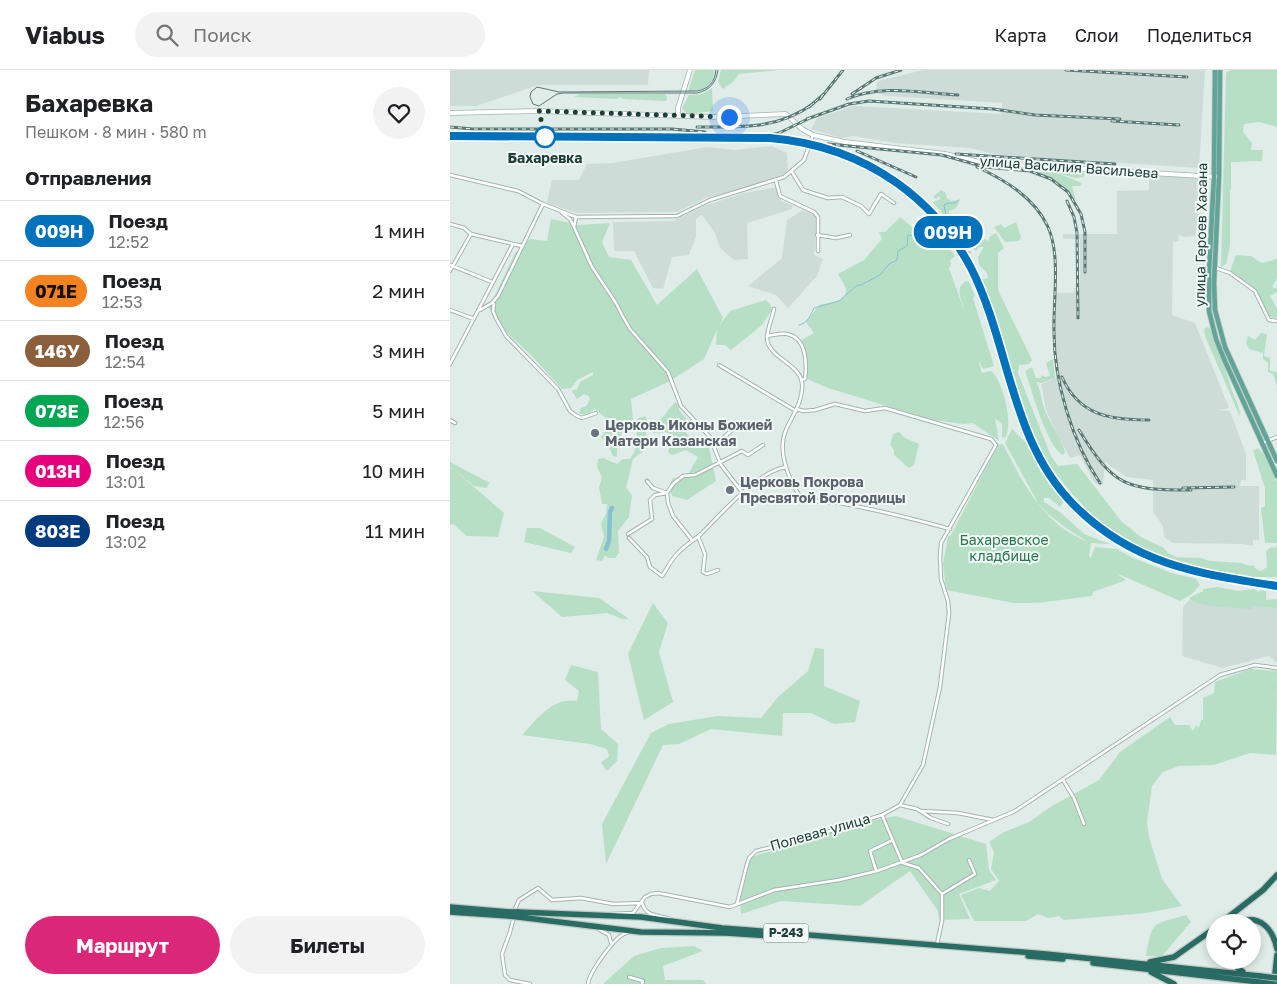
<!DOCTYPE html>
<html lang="ru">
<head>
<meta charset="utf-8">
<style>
	body { margin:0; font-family:"Golos Text",sans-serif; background:#f2f2f2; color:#202124; height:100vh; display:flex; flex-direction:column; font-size:19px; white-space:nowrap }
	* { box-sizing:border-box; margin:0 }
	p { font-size:16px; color:#757577 }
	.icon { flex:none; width:28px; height:28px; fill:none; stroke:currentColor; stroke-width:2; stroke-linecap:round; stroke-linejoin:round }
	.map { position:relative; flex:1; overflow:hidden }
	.details { display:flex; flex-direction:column; background:#fff; width:450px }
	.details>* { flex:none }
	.badge { padding:0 10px; border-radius:16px; font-size:18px; line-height:32px }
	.buttons { position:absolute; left:756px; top:844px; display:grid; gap:10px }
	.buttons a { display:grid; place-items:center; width:55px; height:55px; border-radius:50%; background:#fff; box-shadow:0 2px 8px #0003; font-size:25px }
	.you { position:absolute; width:25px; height:25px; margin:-12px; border:4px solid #fff; border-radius:50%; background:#1a73e8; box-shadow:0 0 0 8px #1a73e833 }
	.map>.badge { position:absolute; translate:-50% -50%; box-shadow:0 0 0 2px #fff }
	h2 { padding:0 25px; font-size:19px; line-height:45px }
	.round { display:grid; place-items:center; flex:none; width:52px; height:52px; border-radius:26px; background:#f2f2f2 }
	.headline { display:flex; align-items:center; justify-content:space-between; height:85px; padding:0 25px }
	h1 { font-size:24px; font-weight:700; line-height:38px }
	.primary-button { display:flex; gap:10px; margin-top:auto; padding:10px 25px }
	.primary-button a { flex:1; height:58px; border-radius:30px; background:#db2777; color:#fff; font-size:20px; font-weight:700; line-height:58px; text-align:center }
	.primary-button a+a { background:#f2f2f2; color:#202124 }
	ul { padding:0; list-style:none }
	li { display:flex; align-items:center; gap:15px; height:60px; padding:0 25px; border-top:1px solid #e0e0e0 }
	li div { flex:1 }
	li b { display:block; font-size:19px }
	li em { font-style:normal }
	li .badge { min-width:55px; font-weight:700; text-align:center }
	header { display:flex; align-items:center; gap:30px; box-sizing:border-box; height:70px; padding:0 25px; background:#fff; border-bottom:1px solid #e0e0e0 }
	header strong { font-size:24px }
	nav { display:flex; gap:28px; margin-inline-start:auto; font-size:18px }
	.search { width:350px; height:45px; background:#f2f2f2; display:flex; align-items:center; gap:12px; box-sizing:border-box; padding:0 18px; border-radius:28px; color:#757577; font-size:19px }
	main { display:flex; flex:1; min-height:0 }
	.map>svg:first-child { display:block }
	.built { fill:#cedcd7 }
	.green { fill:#b7dfc5 }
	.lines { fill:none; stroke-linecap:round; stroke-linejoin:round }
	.stream { stroke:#84c1d5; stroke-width:1 }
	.river { stroke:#84c1d5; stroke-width:4.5 }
	.street-casing { stroke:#a3b4b0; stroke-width:4.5 }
	.secondary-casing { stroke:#9eb9b1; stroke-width:5.5 }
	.primary-casing { stroke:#c1c9c7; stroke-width:6 }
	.highway-casing { stroke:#c1c9c7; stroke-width:8 }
	.street { stroke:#fff; stroke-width:2.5 }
	.secondary { stroke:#fff; stroke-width:4 }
	.primary { stroke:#61a599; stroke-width:4.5 }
	.highway { stroke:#296c64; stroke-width:5.5 }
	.tram { stroke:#5a7974; stroke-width:1 }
	.rail-casing { stroke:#5a7974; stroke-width:3 }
	.rail { stroke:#f1f8f5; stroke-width:1; stroke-dasharray:4; stroke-linecap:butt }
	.highway-bridge-casing { stroke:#c1c9c7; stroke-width:8; stroke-linecap:butt }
	.highway-bridge { stroke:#296c64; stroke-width:5.5 }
	.line-casing { stroke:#fff; stroke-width:11 }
	.line { stroke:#0072bc; stroke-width:8 }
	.walk { stroke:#203e38; stroke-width:5; stroke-dasharray:0 9 }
	.stop-dot { fill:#fff; stroke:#0072bc; stroke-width:2.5 }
	.worship-dot { fill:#6b7280; stroke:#f1f8f5; stroke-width:2 }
	.labels { text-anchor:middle; stroke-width:4; stroke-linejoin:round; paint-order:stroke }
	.shield { fill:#f1f8f5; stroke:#5f7671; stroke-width:1 }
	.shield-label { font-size:12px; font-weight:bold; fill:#203e38 }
	.stop-label { font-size:14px; font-weight:bold; fill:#203e38; stroke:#f1f8f5 }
	.street-label { font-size:14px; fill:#203e38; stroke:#f1f8f5 }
	.worship-label { font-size:14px; font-weight:bold; fill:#5b616d; stroke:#f1f8f5; text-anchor:start }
	.park-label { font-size:14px; fill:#27774d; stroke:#f1f8f5 }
</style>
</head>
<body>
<header>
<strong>Viabus</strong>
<div class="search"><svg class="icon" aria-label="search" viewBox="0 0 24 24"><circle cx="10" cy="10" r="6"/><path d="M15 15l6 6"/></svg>Поиск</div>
<nav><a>Карта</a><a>Слои</a><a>Поделиться</a></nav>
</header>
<main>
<section class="details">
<div class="headline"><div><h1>Бахаревка</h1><p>Пешком · 8 мин · 580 m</p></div><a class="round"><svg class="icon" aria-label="heart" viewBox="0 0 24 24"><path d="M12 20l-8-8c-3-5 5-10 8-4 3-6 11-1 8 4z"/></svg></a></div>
<h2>Отправления</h2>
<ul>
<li><span class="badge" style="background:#0072bc;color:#fff">009Н</span><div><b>Поезд</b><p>12:52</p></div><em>1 мин</em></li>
<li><span class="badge" style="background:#f58220;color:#111">071Е</span><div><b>Поезд</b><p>12:53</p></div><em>2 мин</em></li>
<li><span class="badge" style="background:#8b5e3c;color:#fff">146У</span><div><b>Поезд</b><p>12:54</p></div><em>3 мин</em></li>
<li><span class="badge" style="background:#00a651;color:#fff">073Е</span><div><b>Поезд</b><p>12:56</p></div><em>5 мин</em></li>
<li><span class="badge" style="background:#e6007e;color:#fff">013Н</span><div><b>Поезд</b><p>13:01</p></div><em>10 мин</em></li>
<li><span class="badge" style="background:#003b80;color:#fff">803Е</span><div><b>Поезд</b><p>13:02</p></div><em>11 мин</em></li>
</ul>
<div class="primary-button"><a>Маршрут</a><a>Билеты</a></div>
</section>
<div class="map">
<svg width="827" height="914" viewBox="0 0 827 914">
	<rect width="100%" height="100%" fill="#e0ece8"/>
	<path class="built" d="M0 0H199L198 15H88L26 36H0Z
		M473 0H755L749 98 548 85 520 78 445 73 404 66 391 68 361 59 367 48 404 36 551 44 552 33 437 26 426 23 427 12 432 10Z
		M322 76 337 83 338 103 294 118 256 128 227 142 127 143 97 133 102 110H129L137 94 162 93 257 77 285 80Z
		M699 105 749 108 748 149 745 166 734 167 728 165 729 171 723 172 722 245 745 253 779 338 769 340 780 341 796 384V410H791L790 416H809V470H803V476L793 474 723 473 714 467 713 456 703 442V410L677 407 655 392 653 414 651 416 644 412 630 385 620 388 607 364 596 340 591 314 606 308 602 246 606 245V223H624V218H630V169H613V164H667V121L699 120Z
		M326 117 331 131 342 135V139L297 153 298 189 284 190 270 178 265 163 252 145 246 149V167L239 185 222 187 213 219 203 218 184 181H164L163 152 223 151 254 136 294 123Z
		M353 140 364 145 366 149 364 185 373 189 367 206 338 238 326 225 298 216 332 188 337 150Z
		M744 525 827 534V592H825L819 586 773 598 732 586 733 537Z"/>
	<path class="green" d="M245 0H265C263 19 254 19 238 22Z
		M271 0H329L289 4 284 11 273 19 268 12Z
		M780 0H827V57L809 52 794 54 793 62 802 73 801 80H813L812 91 781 92V120H773L776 3Z
		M262 18 263 41 237 44 232 38 239 25 252 24Z
		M131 24H215L217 27 216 31 172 29 171 27 167 29 124 27Z
		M565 98 625 100 636 103 633 107 625 108 607 103 632 113 630 116H622L626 131 607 111 585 101H598Z
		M491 120 495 122 497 128 501 131 508 130 509 133 505 139 499 141 500 149 496 152 492 148 491 141 484 134 483 132 491 129 488 126 487 129 483 127Z
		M773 120H780V175L776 194 771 197Z
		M450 147 464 159 472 150 489 168 491 175H497L505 186 500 190 501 196 499 198 514 240C512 230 504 218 516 211L519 212 525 226 523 228 544 296 533 299 528 290 532 303 541 301C553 310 564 355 555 368L552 367V354L545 348 549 371 523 353 513 354 483 350 378 318 357 309 352 270 364 263 356 252 369 235C380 232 397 234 396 218L388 204 414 190 432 169 429 162H435Z
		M101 149 129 155 160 153 152 172 159 187 181 190 207 235 247 199 273 248 269 256 280 241 316 230 323 238 312 255 281 280 275 275H266L267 260 254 289 220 311 181 329 183 350 179 357C168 361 167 377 167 387L163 386 158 375 151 367 158 357 157 349 145 339C140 343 135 346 129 343L131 338 136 336 140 330 139 326 134 324 127 329 122 321 127 319 130 312 143 305V302L127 310 121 318 112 319 81 285 53 259 39 238 65 183 80 169 97 171Z
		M566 152 571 167 569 171 555 172 544 157 551 154 554 158Z
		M546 163 554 178 548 183V220L582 290 579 294 569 295 568 303 601 386 608 396 627 394 672 452 691 467 714 478 718 483 726 487 751 488 760 491 791 493 800 496 803 495 806 499 811 501 817 497 816 481 821 477 825 478 827 474V507C740 509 669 484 614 414 601 397 589 380 580 360 560 311 550 259 529 210L538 208 537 203 529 195 528 187 534 177H529L526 181 521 177 535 169 539 171V167Z
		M786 185 801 186 812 193 827 189V208L822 217 827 219V222L820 226 827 239V248L820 247 805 221 780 201Z
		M758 257 761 260C768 279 775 297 781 317 784 328 790 334 790 347L755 266 754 259Z
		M811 263 817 264 814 286 820 288V301L827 302V316L823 304 818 302V293L813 289V283L799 279 796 273 798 266 805 270Z
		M603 289 605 308 591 313 586 312C591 320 591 327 593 335 598 351 611 367 615 382L613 385C596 376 582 320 575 301L582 297 586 308H591L592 305 595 307 600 306 596 293Z
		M225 332 229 334V340L242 356 236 363 245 373 259 378 266 411 237 430 222 426 219 416 223 408H236L248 387 236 380 222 385 218 382 222 371 220 364 216 362 203 363V359Z
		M195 346 200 355 196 362 198 377 183 389 176 418 182 425 179 447 168 461 169 483 165 488H158L155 485 152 491 146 490 154 467 151 453 156 444 157 434H152L149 417 152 408 147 396 148 389 153 388 167 394 173 389H180C192 371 184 367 187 349Z
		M562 359 576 373 591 402 614 431 610 437 599 428H594V432L610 442 634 464 660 474 641 473 639 486 641 488 645 477 667 479 681 487 721 503 746 509 750 515 742 524 730 531 666 503 676 510 643 522 642 526 587 533H564L496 520 493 494 498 467 501 465 548 375 553 374C573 414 594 455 638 472L616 458 597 443 588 433 555 373Z
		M449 362 455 368 469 374 464 395 459 398C453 394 450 389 444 385V380L440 375 443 364Z
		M808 378 813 383 827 411V473H815L811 438 815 436V418L803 381Z
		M0 392 40 413 36 418 24 416 2 398 54 443 48 467 17 466 3 454 0 455V399L2 398H0Z
		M77 458H90L125 477 121 483 74 472Z
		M768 517 788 521 804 519 809 522 810 520 816 521V530L827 529V538L803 536 802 539H798C785 537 747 538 739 528L753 521V519Z
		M82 521 149 528 179 549H172L157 543 112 547Z
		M203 533 218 553 209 582 223 632 194 650 178 584Z
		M365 578 374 579V616L410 631 405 652 384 654 361 643H333L332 666 261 659 229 674 213 675 156 794 152 754 201 663 219 654 267 646 311 648 328 627 358 601Z
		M121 595 148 602 151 659 168 674 167 691 157 701 151 693 159 686 157 679 140 674 72 665C88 648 103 627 127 631L129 621 115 610Z
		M800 599 827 601 826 685 800 683 764 695 729 696 713 702 702 716 697 752 699 767 712 809 732 836 696 843 614 850 609 846 599 848 588 844 576 851H524L511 825 529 818 540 821 549 811 541 799 544 782 539 772 554 762 579 752 602 736 649 710 670 682 720 647 725 655H739L743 661 746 655 749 658 751 650H753V628L764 623 765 612Z
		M446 746 536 774 539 800 546 810 509 824 520 849 489 850 488 841 460 801 410 836 331 831 291 844 290 830 301 787 425 750Z
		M736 845 741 852 712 886H696C703 850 701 855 736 845Z
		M244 876 253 881 213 896 215 910H253L256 914H153L184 886 211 878Z"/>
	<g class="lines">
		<path class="stream" d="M497 151 494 135 498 133H505L509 130
			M498 153 517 182H521
			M349 255C358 253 360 246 364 238L389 231 406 216 411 215 430 205 439 194 447 190 448 181 457 176 458 165 465 166 470 174H480L489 169 498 173"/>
		<path class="river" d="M156 479 159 471 160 442 162 438"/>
		<g class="street-casing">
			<path id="street" d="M342 102 353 120 378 128 392 127 411 136 419 144 431 124 444 133
				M0 105 68 121 93 134 126 147 227 146 260 130 334 107 354 90 363 65
				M326 111 330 126 364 142 368 147V181
				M112 143 120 149 123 155
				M126 147 124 157 142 197 166 233 172 245 180 259 218 302 231 336 260 367 271 395 292 422
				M0 154 14 158 21 164 72 176
				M367 165 386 168 400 165
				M0 195 42 212
				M766 198 780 203 805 221 819 250 827 251
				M0 201 21 164
				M42 233 44 234 43 241 46 248 56 266 108 319 120 341 127 346 132 348 146 343
				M324 239C322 248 317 260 317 269 319 288 350 294 352 313 354 330 342 346 336 360 327 380 338 408 349 425 360 434 378 431 390 433 427 440 464 449 500 459
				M0 240 24 249
				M30 240 42 233 48 226 93 134
				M317 266C324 265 331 263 337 264 357 268 357 294 355 309L351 310
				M0 294 63 174
				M269 295 346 341
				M0 350 5 353
				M812 373 827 367
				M265 376 285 357
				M197 411 203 418 217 423 218 433 223 446 242 470
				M178 464 202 449 200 430 205 425 217 423 223 414 233 406 245 405 292 381 298 385 313 375
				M248 466 255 484 253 502 257 504 268 500
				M179 468 197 487 200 497 212 506C217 499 221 490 227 484 234 476 243 471 251 464 271 444 308 401 336 397
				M613 710 624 728 634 754
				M450 735 467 739 481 748 498 754
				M471 741 508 743 543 750
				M432 745 452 792
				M453 793 469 798 492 824V851L487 874
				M426 800 420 781 443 770
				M492 824 525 804 519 790
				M192 833C197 848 207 844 220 849
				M287 834 296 798 299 788 306 781 361 767 432 745 450 735 473 695 490 617 499 543 498 531 491 509 490 487 491 473 546 375 541 369 435 338 415 341 385 334 365 340 353 341 347 339
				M64 841 69 830 88 818 102 830 131 828 163 834 192 833
				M162 844 183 843 195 827 201 824 208 823 280 837 324 820 389 810 427 801 471 785 499 769 565 741 770 605 805 595 827 598
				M64 846 60 862 52 884 55 905 60 910 80 914
				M150 860 159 865 161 873
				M179 907 193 911 192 914
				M138 914C139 903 166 864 177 863"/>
		</g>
		<g class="secondary-casing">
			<path id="secondary" d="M0 43 86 41 263 47 336 44 352 59 363 65 395 72 495 84 534 93 769 107
				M228 46V38L240 0"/>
		</g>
		<g class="primary-casing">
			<path id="primary" d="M765 0 764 107 759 201V241L766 269 774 289 827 406
				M770 0 769 107 764 213 765 240 775 277 827 391"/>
		</g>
		<g class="highway-casing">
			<path id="highway" d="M0 837 59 842
				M0 842 59 846
				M68 842 191 847 272 858 596 884 810 906
				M68 847 191 862 276 863 352 868
				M772 852 813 820 827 805
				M789 852C810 844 823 859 827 879
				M578 886 613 889
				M778 890 793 902
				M700 892 724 887 765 858
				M643 893 809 912
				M701 902 724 914
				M824 913 827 885"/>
		</g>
		<use href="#street" class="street"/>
		<use href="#secondary" class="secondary"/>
		<use href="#primary" class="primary"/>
		<use href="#highway" class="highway"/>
		<path class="tram" d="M266 0C265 12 259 19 247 21L109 22 87 17 81 22 80 27 83 34 89 36 107 24 113 23H247C260 20 266 13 268 0"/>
		<g class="rail-casing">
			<path id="rail" d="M616 0 737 7
				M402 24 426 8 451 0
				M370 29 393 0
				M397 29C431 14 472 23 508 25
				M359 37 374 24
				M357 49 399 34 419 31 543 39 585 45 670 49
				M662 51 729 55
				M0 57 23 59H222L255 62
				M247 57C290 57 328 60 364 33
				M313 67 329 63 362 47
				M0 69 323 71C367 74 408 88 443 113 475 135 501 163 518 197 559 278 559 377 629 443 684 495 755 508 827 518
				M378 74 492 85 535 97 580 101 601 109 618 122 631 144 635 162V202
				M407 81 466 107
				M506 84 665 94
				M527 97C555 110 585 128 598 157 611 186 603 230 604 262 604 311 622 372 650 413
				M617 131 624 147 627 163 628 248
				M612 307C629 346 661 350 699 350
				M629 360C664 417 676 420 741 420
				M733 418 784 417"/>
		</g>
		<use href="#rail" class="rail"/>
		<g class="highway-bridge-casing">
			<path id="highway-bridge" d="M59 842H68
				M59 846 68 847
				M810 906 827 908
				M809 912 824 914"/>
		</g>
		<use href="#highway-bridge" class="highway-bridge"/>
	</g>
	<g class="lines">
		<g class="line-casing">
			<path id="line" d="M0 66 320 68C366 72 409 86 447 113 478 135 503 164 521 198 560 275 560 371 624 435 682 494 749 504 827 516"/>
		</g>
		<use href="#line" class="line"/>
		<path class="walk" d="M95 67 89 41 279 47"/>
	</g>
	<circle class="stop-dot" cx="95" cy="67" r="10"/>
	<g class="worship-dot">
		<circle cx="145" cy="363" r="5"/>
		<circle cx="280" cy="420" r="5"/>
	</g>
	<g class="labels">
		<rect class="shield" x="313.5" y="853.5" width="45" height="19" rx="4"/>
		<g class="shield-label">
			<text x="336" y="867">Р-243</text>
		</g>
		<g class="stop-label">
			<text x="95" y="93">Бахаревка</text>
		</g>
		<g class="street-label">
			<text transform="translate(619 97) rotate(4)" y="5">улица Василия Васильева</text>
			<text transform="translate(751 165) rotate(-89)" y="5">улица Героев Хасана</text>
			<text transform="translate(370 762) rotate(-16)" y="5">Полевая улица</text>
		</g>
		<g class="worship-label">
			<text x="155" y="360">Церковь Иконы Божией<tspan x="155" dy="16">Матери Казанская</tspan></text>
			<text x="290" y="417">Церковь Покрова<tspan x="290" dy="16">Пресвятой Богородицы</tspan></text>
		</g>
		<g class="park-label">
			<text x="554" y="475">Бахаревское<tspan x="554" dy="16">кладбище</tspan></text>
		</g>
	</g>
</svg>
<div class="buttons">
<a><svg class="icon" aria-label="locate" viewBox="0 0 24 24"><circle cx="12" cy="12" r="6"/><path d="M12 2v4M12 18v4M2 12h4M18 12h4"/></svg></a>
</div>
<div class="you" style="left:279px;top:47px"></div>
<b class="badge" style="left:498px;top:162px;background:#0072bc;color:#fff">009Н</b>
</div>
</main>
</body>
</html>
